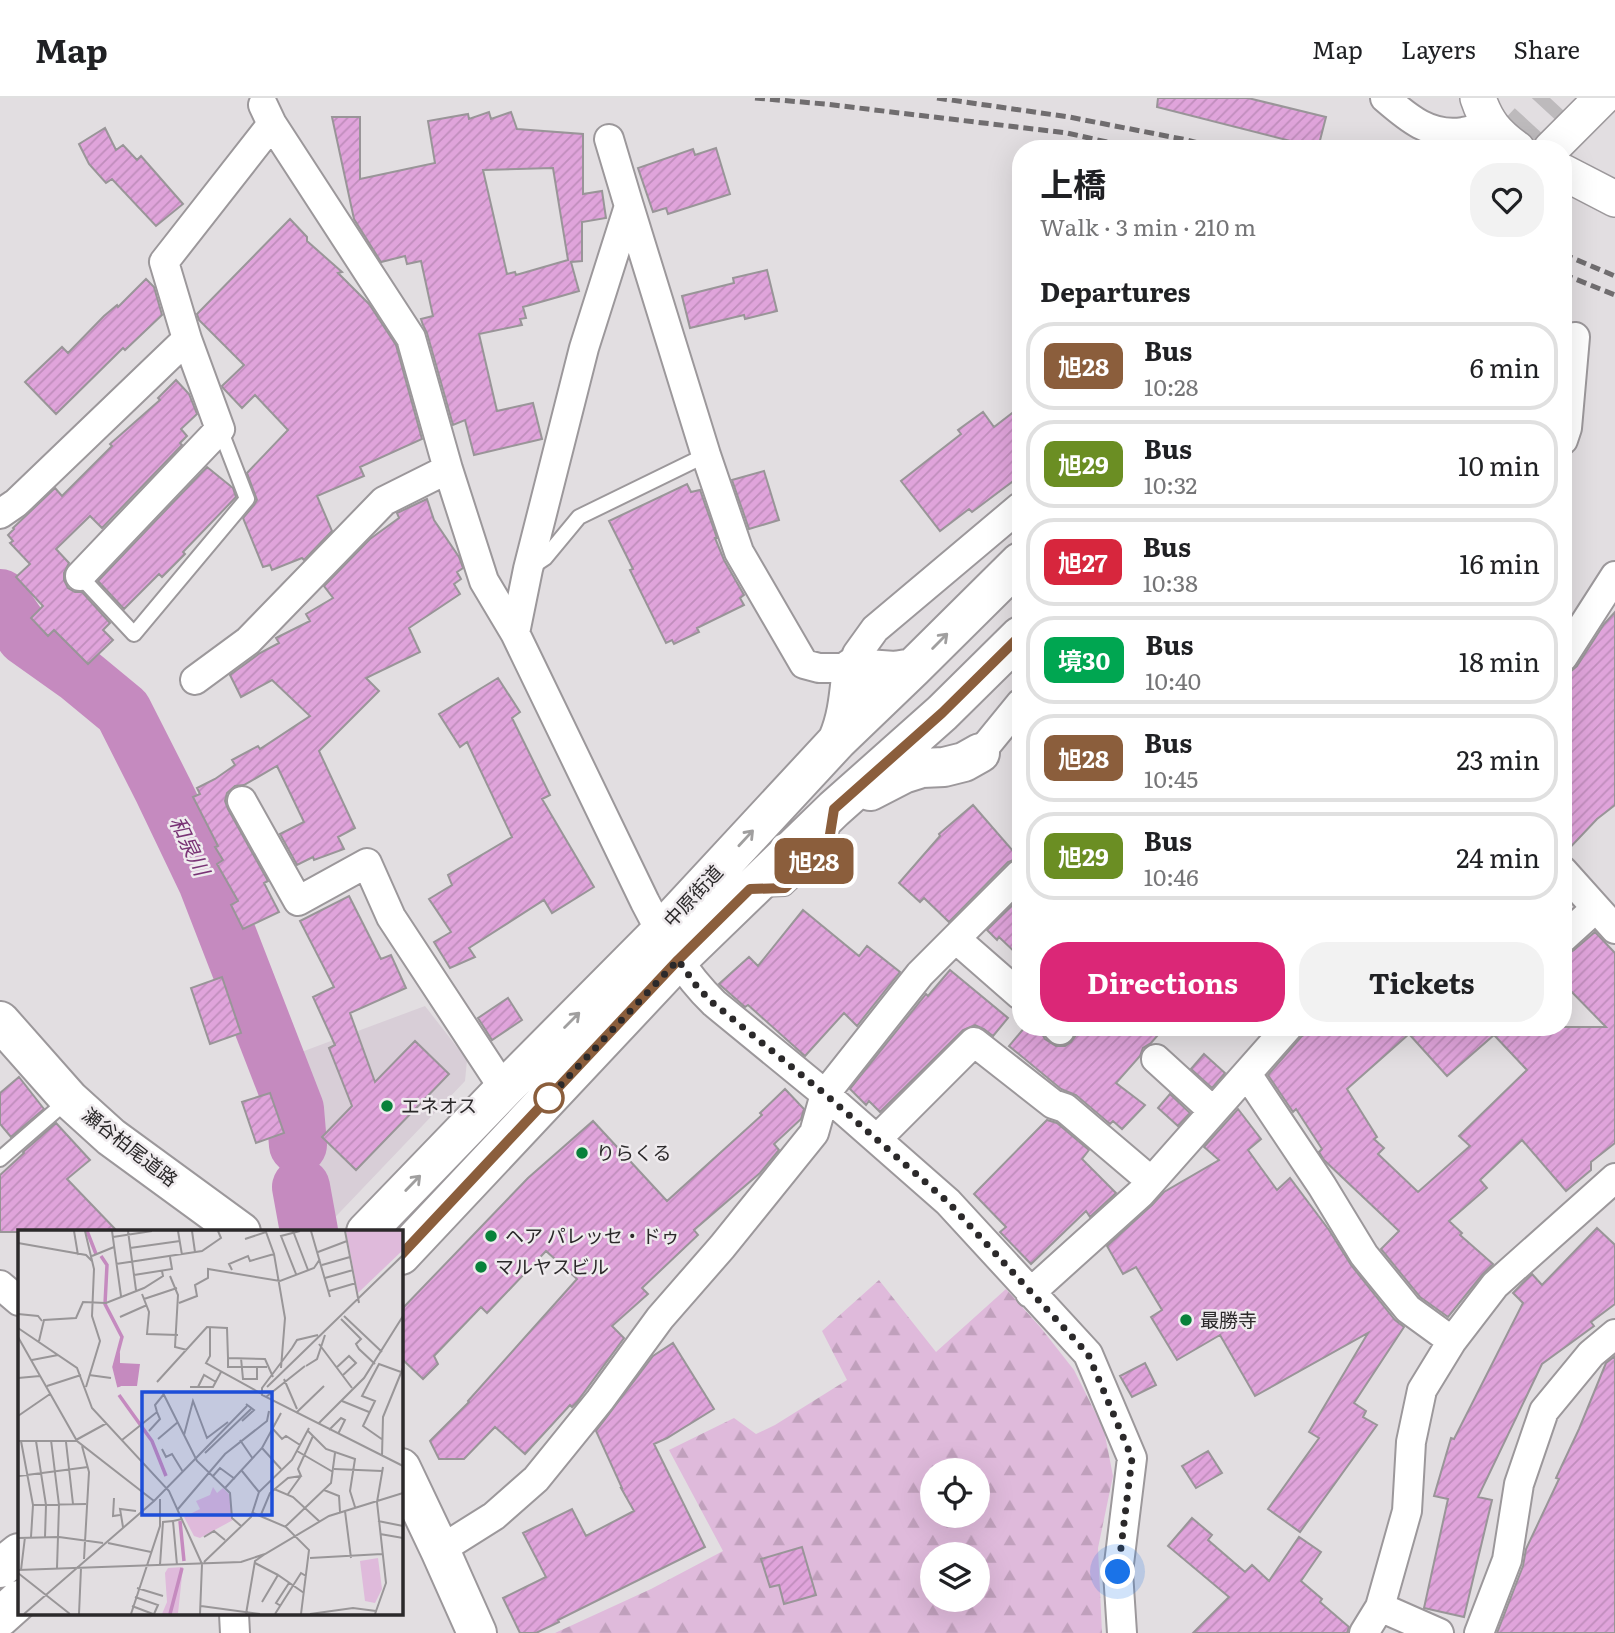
<!DOCTYPE html>
<html lang="en">
<head>
<meta charset="utf-8">
<style>
	body { margin:0; font-family:Literata,"Noto Sans JP",serif; background:#f2f2f2; color:#202124; height:100vh; display:flex; flex-direction:column; font-size:26px; white-space:nowrap }
	* { box-sizing:border-box; margin:0 }
	p { font-size:23px; color:#757577 }
	.icon { flex:none; width:38px; height:38px; fill:none; stroke:currentColor; stroke-width:2; stroke-linecap:round; stroke-linejoin:round }
	.map { position:relative; flex:1; overflow:hidden }
	.side { position:absolute; left:1012px; top:42px; width:560px; height:896px; display:flex; flex-direction:column; background:#fff; border-radius:28px; box-shadow:0 7px 28px #0002 }
	.side>* { flex:none }
	.badge { padding:0 14px; border-radius:10px; font-size:24px; line-height:46px }
	.buttons { position:absolute; left:920px; top:1360px; display:grid; gap:14px }
	.buttons a { display:grid; place-items:center; width:70px; height:70px; border-radius:50%; background:#fff; box-shadow:0 7px 28px #0002; font-size:35px }
	.you { position:absolute; width:35px; height:35px; margin:-18px; border:5px solid #fff; border-radius:50%; background:#1a73e8; box-shadow:0 0 0 10px #1a73e833 }
	.map>.badge { position:absolute; translate:-50% -50%; box-shadow:0 0 0 4px #fff }
	h2 { padding:0 28px; font-size:26px; line-height:63px }
	.round { display:grid; place-items:center; flex:none; width:74px; height:74px; border-radius:28px; background:#f2f2f2 }
	.headline { display:flex; align-items:center; justify-content:space-between; height:119px; padding:0 28px }
	h1 { font-size:33px; font-weight:700; line-height:52px }
	.primary-button { display:flex; gap:14px; margin-top:auto; padding:14px 28px }
	.primary-button a { flex:1; height:80px; border-radius:28px; background:#db2777; color:#fff; font-size:28px; font-weight:700; line-height:80px; text-align:center }
	.primary-button a+a { background:#f2f2f2; color:#202124 }
	ul { padding:0; list-style:none }
	li { display:flex; align-items:center; gap:21px; height:88px; margin:0 14px 10px; padding:0 14px; border:4px solid #e0e0e0; border-radius:28px }
	li div { flex:1 }
	li b { display:block; font-size:26px }
	li em { font-style:normal }
	li .badge { min-width:77px; font-weight:700; text-align:center }
	header { display:flex; align-items:center; gap:42px; box-sizing:border-box; height:98px; padding:0 35px; background:#fff; border-bottom:2px solid #e0e0e0 }
	header strong { font-size:33px }
	nav { display:flex; gap:38px; margin-inline-start:auto; font-size:24px }
	.map>svg:first-child { display:block }
	.built { fill:#d8ced7 }
	.forest { fill:url(#forest-firs); fill-rule:evenodd }
	.lines { fill:none; stroke-linecap:round; stroke-linejoin:round }
	.river { stroke:#c58abf; stroke-width:58 }
	.building { fill:url(#building-hatch); stroke:#999598; stroke-width:2; fill-rule:evenodd }
	.primary-tunnel { stroke:#bdbabc; stroke-width:38; stroke-dasharray:38 19; stroke-linecap:butt }
	.service-casing { stroke:#9c989b; stroke-width:18 }
	.minor-casing { stroke:#9c989b; stroke-width:32 }
	.tertiary-casing { stroke:#9c989b; stroke-width:38 }
	.secondary-casing { stroke:#9c989b; stroke-width:42 }
	.primary-casing { stroke:#9c989b; stroke-width:42 }
	.service { stroke:#fff; stroke-width:14 }
	.minor { stroke:#fff; stroke-width:28 }
	.tertiary { stroke:#fff; stroke-width:35 }
	.secondary { stroke:#fff; stroke-width:38 }
	.primary { stroke:#fff; stroke-width:38 }
	.rail { stroke:#706d6f; stroke-width:5; stroke-dasharray:10 5; stroke-linecap:butt }
	.oneway { stroke:#a09f9f }
	.line-casing { stroke:#fff; stroke-width:16 }
	.line { stroke:#8b5e3c; stroke-width:10 }
	.walk { stroke:#2b292a; stroke-width:7; stroke-dasharray:0 12.6 }
	.stop-dot { fill:#fff; stroke:#8b5e3c; stroke-width:3.5 }
	.poi-dot { fill:#08813a; stroke:#efebee; stroke-width:2.5 }
	.labels { text-anchor:middle; stroke-width:5; stroke-linejoin:round; paint-order:stroke }
	.street-label { font-size:19px; fill:#2b292a; stroke:#efebee }
	.poi-label { font-size:19px; fill:#2b292a; stroke:#efebee; text-anchor:start }
	.water-label { font-size:21px; font-style:italic; fill:#793375; stroke:#efebee }
	.inset-river { fill:none; stroke:#c58abf; stroke-width:3.5 }
	.inset-road { fill:none; stroke:#999698; stroke-width:2 }
	.view { fill:#1d4ed8; fill-opacity:0.15; stroke:#1d4ed8; stroke-width:3.5 }
	.inset-edge { fill:none; stroke:#2b292a; stroke-width:3.5 }
</style>
</head>
<body>
<header>
<strong>Map</strong>
<nav><a>Map</a><a>Layers</a><a>Share</a></nav>
</header>
<div class="map">
<svg width="1615" height="1535" viewBox="0 0 1615 1535">
	<defs>
		<pattern id="forest-firs" width="22" height="20" patternUnits="userSpaceOnUse" patternTransform="scale(1.75)"><rect width="22" height="20" fill="#dfbadb"/><path d="M5 1l3.5 6h-7zM16 11l3.5 6h-7z" fill="#c0a0bc"/></pattern>
		<pattern id="building-hatch" width="6" height="6" patternUnits="userSpaceOnUse" patternTransform="scale(1.75)"><rect width="6" height="6" fill="#e0a4db"/><path d="M-1 1l2-2M0 6l6-6M5 7l2-2" fill="none" stroke="#c08dbc"/></pattern>
	</defs>
	<rect width="100%" height="100%" fill="#e2dee1"/>
	<path class="built" d="M425 908 467 962 465 983 321 1134H303L289 1046 310 1049 304 1003 288 959Z"/>
	<path class="forest" d="M879 1182 936 1254 1006 1191 1041 1230 1074 1272 1104 1332 1113 1378 1098 1450 1102 1535H555L651 1491 723 1453 669 1352 734 1320 756 1336 775 1327 847 1282 822 1233ZM933 1372H978V1418H933ZM933 1456H978V1502H933Z"/>
	<g class="lines">
		<path class="river" d="M0 500 2 505 25 538 77 575 123 613 163 692 207 784 295 1011 298 1047
			M301 1089 309 1133"/>
	</g>
	<path class="building" d="M1158 0H1248L1326 19 1318 50 1157 9Z
		M489 14 491 21 511 14 517 31 583 36V96L602 93 606 120 582 124V163L571 164 579 193 523 209 526 220 520 221 522 227 479 236 497 313 533 305 542 341 474 357 465 322 453 327 427 235 423 227 421 221 433 218 421 163 407 166 405 158 381 164 354 121 332 19H360V81L435 65 428 23 468 16 469 21ZM553 70 568 162 516 177 515 174 507 176 483 72Z
		M105 30 116 52 123 47 137 62 141 58 183 106 156 128 112 81 106 85 89 66 79 46Z
		M716 50 730 96 668 116 666 110 653 114 638 70 693 51 695 57Z
		M290 121 307 139V143L342 174 338 175 369 206 396 247 422 341 360 369 364 378 317 398 332 433 304 462 302 460 272 472 270 467 263 469 243 420 254 407 257 402 247 375 288 332 255 297 242 310 223 290 222 288 244 267 199 222 197 216Z
		M767 172 777 213 745 221 744 217 690 230 682 198 734 185 733 180Z
		M146 181 154 189 162 217 125 252 123 250 56 316 25 284 62 249 68 255 104 218 117 207 118 209Z
		M176 282 189 296 197 316 181 331 187 338 180 345 182 347 102 430 90 418 56 451 69 465 64 475V482L68 490 75 494H82L110 525 103 532 113 542 88 566 54 532 48 538 31 520 43 508 16 479 30 466 10 445 13 443 8 437 14 431 13 430 55 390 62 398 112 348 110 346 160 302 158 300Z
		M1020 309V378L972 414 969 411 940 433 901 383 961 336 958 332 983 314 994 329Z
		M207 369 233 390 236 399 183 454 185 456 162 479 159 476 124 511 98 483Z
		M764 373 779 422 749 431 732 382Z
		M687 386 691 394 700 392 717 440H715L724 462 744 497 740 500 744 507 697 530 699 534 674 546 672 542 666 545 630 472 633 471 609 423Z
		M427 401 434 422 459 459 463 470 457 474 461 481 454 486 460 496 409 530 420 554 366 580 379 593 319 653 355 730 338 739 344 751 314 762 313 759 297 767 280 736 304 724 277 668 244 687 235 688 227 695 225 703 228 711 268 783 264 785 279 814 243 831 231 807 238 803 217 766 223 762 215 749 218 748 193 699 200 696 197 690 215 681 235 667 232 662 258 648 260 651 310 618 272 582 241 599 230 577 260 555 279 545 276 540 310 523 306 516 333 500 324 488 370 441 399 420 397 415Z
		M1615 514V707L1597 721 1563 757V576L1571 573 1577 568 1604 526Z
		M498 580 520 614 512 620 550 697 542 701 594 789 552 815 544 802 469 850 475 859 450 870 434 844 451 834 429 801 452 787 448 777 512 739 467 644 460 649 439 616Z
		M973 707 1019 760 1008 764 949 824 924 800 920 804 899 785 940 738 939 736Z
		M349 798 381 861 391 857 406 890 350 915 375 984 415 943 449 976 356 1072 322 1039 352 1008 329 950 335 947 313 899 334 889 300 823Z
		M1019 801 1020 803V859L999 839 997 842 987 832Z
		M803 812 859 858 867 848 900 874 857 928 844 915 805 958 748 907 745 909 719 886 749 859 758 868Z
		M1595 834 1615 855V1045L1591 1064V1072L1566 1093 1522 1042 1480 1082 1487 1090 1449 1123 1462 1135 1460 1137 1493 1166 1482 1177 1448 1219 1420 1199 1381 1151 1399 1133 1324 1062 1319 1054 1322 1051 1296 1011 1293 1014 1268 977 1301 939 1315 929H1606L1563 885V856H1567L1574 852ZM1409 936 1447 978 1494 937 1527 972 1459 1038 1470 1048 1418 1094 1378 1056 1384 1050 1374 1041 1377 1039 1347 991Z
		M950 872 1008 920 993 938 984 931 975 927 963 932 880 1014 869 1003 866 1007 850 991 926 896 928 898Z
		M222 879 241 935 210 946 191 890Z
		M508 900 522 922 492 942 478 920Z
		M1025 929H1041V934L1045 941 1056 948H1065L1071 944 1076 937V929H1165L1151 945 1143 950 1140 958 1116 985 1145 1007 1122 1031 1113 1023 1110 1026 1076 997 1061 991 1009 948Z
		M1204 956 1225 975 1212 990 1191 971Z
		M19 979 44 1011 11 1039 0 1026V995Z
		M785 991 804 1011 801 1021 774 1046 779 1052 760 1075 694 1132 698 1137 642 1190 648 1196 612 1228 624 1240 577 1304 572 1309 570 1307 525 1356 495 1329 464 1361H439L430 1343 469 1304 468 1303 577 1181 546 1153 487 1215 481 1209 434 1258 438 1266 423 1281 401 1260V1212L528 1080 593 1023 667 1103 762 1017 760 1015Z
		M270 995 284 1035 256 1045 242 1004Z
		M1170 996 1190 1015 1178 1028 1158 1010Z
		M1238 1011 1261 1041 1248 1052 1277 1092 1290 1080 1329 1132 1351 1167 1395 1222 1404 1229 1354 1305 1366 1313 1363 1319 1377 1327 1300 1434 1268 1411 1319 1340 1309 1334 1368 1235 1255 1298 1220 1237 1177 1262 1151 1219 1162 1212 1136 1169 1123 1176 1107 1148 1152 1107 1164 1094 1219 1062 1204 1049Z
		M1047 1022 1057 1025 1089 1052 1082 1061 1116 1095 1090 1119 1086 1113 1031 1166 1000 1134 1006 1129 974 1096Z
		M56 1025 90 1062 67 1081 118 1134H0V1077L24 1055 23 1054Z
		M1597 1130 1615 1147V1206L1591 1224 1594 1228 1542 1266 1478 1399 1492 1402 1464 1519 1424 1510 1448 1401 1434 1398 1451 1340 1454 1341 1523 1205 1513 1195 1532 1176 1542 1187Z
		M673 1245 714 1311 667 1340 654 1346 705 1449 558 1522 559 1524 536 1535H520L503 1500 546 1479 523 1435 572 1411 586 1438 634 1413 621 1390H622L596 1333 653 1258Z
		M1615 1258V1535H1497L1523 1468 1526 1451 1559 1381 1556 1380 1579 1331 1606 1265Z
		M1145 1265 1156 1287 1132 1299 1120 1278Z
		M1208 1353 1222 1375 1196 1390 1182 1368Z
		M1192 1420 1212 1437 1208 1442 1245 1474 1252 1467 1269 1483 1299 1439 1321 1454 1301 1483 1322 1501 1320 1504 1349 1529 1347 1535H1193L1229 1499 1168 1448Z
		M802 1449 816 1497 784 1506 779 1487 770 1489 761 1461Z"/>
	<g class="lines">
		<path class="primary-tunnel" d="M1503 51 1550 0"/>
		<g class="service-casing">
			<path id="service" d="M530 470 545 460 579 419 706 357
				M80 478 134 536 247 401 220 331
				M762 791 785 790 828 749 832 727
				M0 1061 68 1002"/>
		</g>
		<g class="minor-casing">
			<path id="minor" d="M1385 0C1408 20 1430 39 1463 34 1471 33 1480 29 1488 25
				M263 7 272 26 411 240 448 371 484 483 515 535 645 804C664 841 684 876 714 905L825 996 948 1104 1088 1256 1132 1360 1118 1474 1122 1535
				M609 41 629 108
				M187 241 164 164 272 26
				M1563 342 1567 330 1575 239
				M0 416 16 405 187 241 220 331 80 478
				M515 535 528 471 584 250 629 108 706 357 739 454 804 566 819 570H852L857 556 875 531 1020 409
				M1563 559 1615 478
				M195 582 248 543 384 403 448 371
				M980 655 1020 606
				M242 703 298 803 367 765 391 819 504 991
				M1563 773 1615 831
				M1563 840 1596 810
				M956 841 1020 897
				M1057 929 1060 932
				M1156 961 1213 1013
				M1247 976 1322 1088 1364 1157 1408 1211 1452 1243
				M877 1041 974 944 1053 1006 1065 1010 1151 1083
				M0 1187 19 1203
				M1030 1195 1141 1095 1288 929
				M440 1452 494 1418 536 1381 600 1302 660 1220 722 1149 814 1035 825 996 920 876 1020 776
				M1380 1509 1439 1535
				M234 1516 235 1535
				M1364 1535 1380 1509 1407 1413 1411 1344 1422 1292 1452 1243 1495 1187 1615 1080
				M1479 1535 1507 1462 1519 1386 1544 1313 1591 1256 1615 1236"/>
		</g>
		<g class="tertiary-casing">
			<path id="tertiary" d="M1478 0C1486 24 1496 36 1517 51
				M1551 51 1602 0
				M1563 74 1615 101"/>
		</g>
		<g class="secondary-casing">
			<path id="secondary" d="M0 923 69 1001 111 1039 241 1134
				M401 1370 440 1452 477 1535"/>
		</g>
		<g class="primary-casing">
			<path id="primary" d="M838 641C848 618 849 595 852 570L895 573 913 570
				M870 693 903 676 922 670 944 669 964 664 980 655
				M366 1134 504 991 660 834 838 642 913 570 1020 464
				M401 1157 678 862 834 711 942 615 1020 538
				M0 1470 19 1455
				M0 1519 19 1502"/>
		</g>
		<use href="#service" class="service"/>
		<use href="#minor" class="minor"/>
		<use href="#tertiary" class="tertiary"/>
		<use href="#secondary" class="secondary"/>
		<use href="#primary" class="primary"/>
		<path class="rail" d="M755 0 825 6 1067 35 1138 51
			M937 0 1069 19 1187 42 1220 51
			M1563 156 1615 178
			M1563 176 1615 197"/>
	</g>
	<defs><path id="oneway-shaft" d="M-6 0H5M1.5-3L5.5 0L1.5 3" fill="none" stroke-width="1.6" stroke-linecap="round" stroke-linejoin="round" transform="scale(1.75)"/></defs>
	<g class="oneway">
		<use href="#oneway-shaft" transform="translate(940 543) rotate(-45)"/>
		<use href="#oneway-shaft" transform="translate(746 740) rotate(-47)"/>
		<use href="#oneway-shaft" transform="translate(572 922) rotate(-45)"/>
		<use href="#oneway-shaft" transform="translate(413 1085) rotate(-46)"/>
	</g>
	<g class="lines">
		<g class="line-casing">
			<path id="line" d="M401 1157 678 862 750 791 785 790 828 749 834 711 942 615 1020 538"/>
		</g>
		<use href="#line" class="line"/>
		<path class="walk" d="M549 1000 542 1007 678 862 698 890 713 905 825 996 948 1104 1088 1256 1132 1360 1118 1474"/>
	</g>
	<circle class="stop-dot" cx="549" cy="1000" r="14"/>
	<g class="poi-dot">
		<circle cx="387" cy="1008" r="7"/>
		<circle cx="582" cy="1055" r="7"/>
		<circle cx="491" cy="1138" r="7"/>
		<circle cx="481" cy="1169" r="7"/>
		<circle cx="1186" cy="1222" r="7"/>
	</g>
	<g class="labels">
		<g class="street-label">
			<text transform="translate(693 798) rotate(-47)" y="7">中原街道</text>
			<text transform="translate(130 1049) rotate(38)" y="7">瀬谷柏尾道路</text>
		</g>
		<g class="poi-label">
			<text x="401" y="1015">エネオス</text>
			<text x="596" y="1062">りらくる</text>
			<text x="505" y="1145">ヘア パレッセ・ドゥ</text>
			<text x="495" y="1176">マルヤスビル</text>
			<text x="1200" y="1229">最勝寺</text>
		</g>
		<g class="water-label">
			<text transform="translate(189 748) rotate(64)" y="7">和泉川</text>
		</g>
	</g>
	<g transform="translate(18 1132)">
		<rect width="385" height="385" fill="#e2dee1"/>
		<path d="M328 1H385V20L340 63ZM195 257 199 263 205 258 211 264 215 290 182 308 176 306 166 287 182 279 178 271 192 265Z" fill="#dfbadb"/>
		<path d="M360 328 364 359 357 373 347 371 342 331ZM165 337 160 383 144 384 149 372 147 343 150 338Z" fill="#dfbadb"/>
		<path d="M102 121V133L122 134 119 156H102L96 136Z" fill="#c58abf"/>
		<path class="inset-river" d="M69 1 78 24M83 26 89 35 87 74 104 107 96 137 101 157M101 165 134 211 148 246M162 291 166 331M152 384 164 338"/>
		<path class="inset-road" d="M56 1 60 25M67 1 76 39 74 86 82 111 68 157M94 1 103 66M110 1 118 60M160 1 164 25M174 1 177 22M275 1 290 40M293 1 312 67M327 1 341 73M95 7 134 1M227 9 248 2 256 24 267 88 263 138M0 13 68 25 74 31M112 18 162 11M300 22 329 11M74 26 96 17M98 34 184 21 203 8 200 1M304 35 332 27M214 40 211 34 230 26 232 31 256 24M278 44 263 6 282 1M116 45 154 39 152 27M152 46 160 65 157 117 169 120M307 48 335 40M311 61 338 53M124 64 131 82 129 104 160 105M126 69 159 58M161 73 179 66 177 55 190 48V39L262 51 296 38 302 29M0 84 20 86 24 91M326 86 364 122M102 87 129 75M323 89 343 109 338 114 341 119 357 134M192 97V126L188 133 244 164M0 98 59 138 74 178 151 261 184 334 182 384M0 107 59 211 136 271M21 111 26 90 58 88 65 72 88 73 126 58 145 46 144 41M301 114 334 158M274 118 244 158V165L385 236M274 118 279 110 300 105M223 128 225 149H239V137M210 129V137H249M14 130 40 125M288 136 299 129 307 105M318 138 331 126 338 133 324 146M71 145 93 148M0 148 22 146M266 149 279 179M139 152 189 97 209 98 210 128 247 129 255 147M29 156 63 145M172 157H195L203 142M180 157 186 145 198 152M249 157 385 25M145 163 179 231 212 263 214 288 223 296M248 167 287 136M324 171 351 182M139 182 137 175 146 164M278 183 306 156M0 186 32 164M224 191 236 180 228 174M300 194 346 148 385 86M255 199 264 209 268 206 282 215M311 200 323 188 327 190 320 204M290 201 308 219 337 229 332 261 337 277M166 205 175 171 189 208 210 192M140 209 160 192M33 210 41 275 39 338M58 210 89 193M104 210 139 182 142 189 131 201M222 210 235 229M365 210 345 196 357 171 344 166 361 134 383 142M0 211H59M3 211 15 275 13 307M18 211 28 275 27 307M48 212 55 274M64 216 71 242 66 329M244 218 263 239M144 219 148 227 154 224 165 242M279 221 315 242M187 223 233 179M364 226 365 187 385 138M316 239 364 241M224 241 241 262M1 246 70 237M195 246 202 238 217 249M207 258 244 218 263 183M256 259 275 267 301 291M306 260 321 266 322 282M270 264 283 246M96 268 95 286 102 285M15 275 68 274M160 279 207 224 249 191 251 181M327 281 333 328M235 283 268 297 291 320 283 384M242 287 252 263 270 248 283 246 280 239 295 206M360 291 385 296M105 297 102 279 118 281M267 297 313 253 317 223M362 304 385 308M186 307 196 301 207 310M0 308 41 307 85 313M90 313 133 322M292 328 364 324M186 332 233 287 241 262 274 230 291 198M237 333 260 345M142 335 145 292 155 291M159 335 155 291 164 289M0 340 223 332 247 324 311 286 385 263M3 340 7 307M0 343 52 384M119 358 145 366M117 367 140 375 136 384M244 372 260 345 286 363M114 376 135 384M183 376 242 384M263 376 258 373 271 353M6 384 136 271 229 176M61 384 63 338M113 384 142 296V269M228 384 237 331 247 324M257 384 283 343 288 346M292 384 335 378 358 381M357 384 368 353 359 272 365 237"/>
		<path class="view" d="M124 162H254V285H124Z"/>
		<rect width="385" height="385" class="inset-edge"/>
	</g>
</svg>
<div class="buttons">
<a><svg class="icon" aria-label="locate" viewBox="0 0 24 24"><circle cx="12" cy="12" r="6"/><path d="M12 2v4M12 18v4M2 12h4M18 12h4"/></svg></a>
<a><svg class="icon" aria-label="layers" viewBox="0 0 24 24"><path d="M12 4l9 5-9 5-9-5zM3 14l9 5 9-5"/></svg></a>
</div>
<div class="you" style="left:1118px;top:1474px"></div>
<b class="badge" style="left:814px;top:763px;background:#8b5e3c;color:#fff">旭28</b>
<section class="side">
<div class="headline"><div><h1>上橋</h1><p>Walk · 3 min · 210 m</p></div><a class="round"><svg class="icon" aria-label="heart" viewBox="0 0 24 24"><path d="M12 20l-8-8c-3-5 5-10 8-4 3-6 11-1 8 4z"/></svg></a></div>
<h2>Departures</h2>
<ul>
<li><span class="badge" style="background:#8b5e3c;color:#fff">旭28</span><div><b>Bus</b><p>10:28</p></div><em>6 min</em></li>
<li><span class="badge" style="background:#6b8e23;color:#fff">旭29</span><div><b>Bus</b><p>10:32</p></div><em>10 min</em></li>
<li><span class="badge" style="background:#d7263d;color:#fff">旭27</span><div><b>Bus</b><p>10:38</p></div><em>16 min</em></li>
<li><span class="badge" style="background:#00a651;color:#fff">境30</span><div><b>Bus</b><p>10:40</p></div><em>18 min</em></li>
<li><span class="badge" style="background:#8b5e3c;color:#fff">旭28</span><div><b>Bus</b><p>10:45</p></div><em>23 min</em></li>
<li><span class="badge" style="background:#6b8e23;color:#fff">旭29</span><div><b>Bus</b><p>10:46</p></div><em>24 min</em></li>
</ul>
<div class="primary-button"><a>Directions</a><a>Tickets</a></div>
</section>
</div>
</body>
</html>
